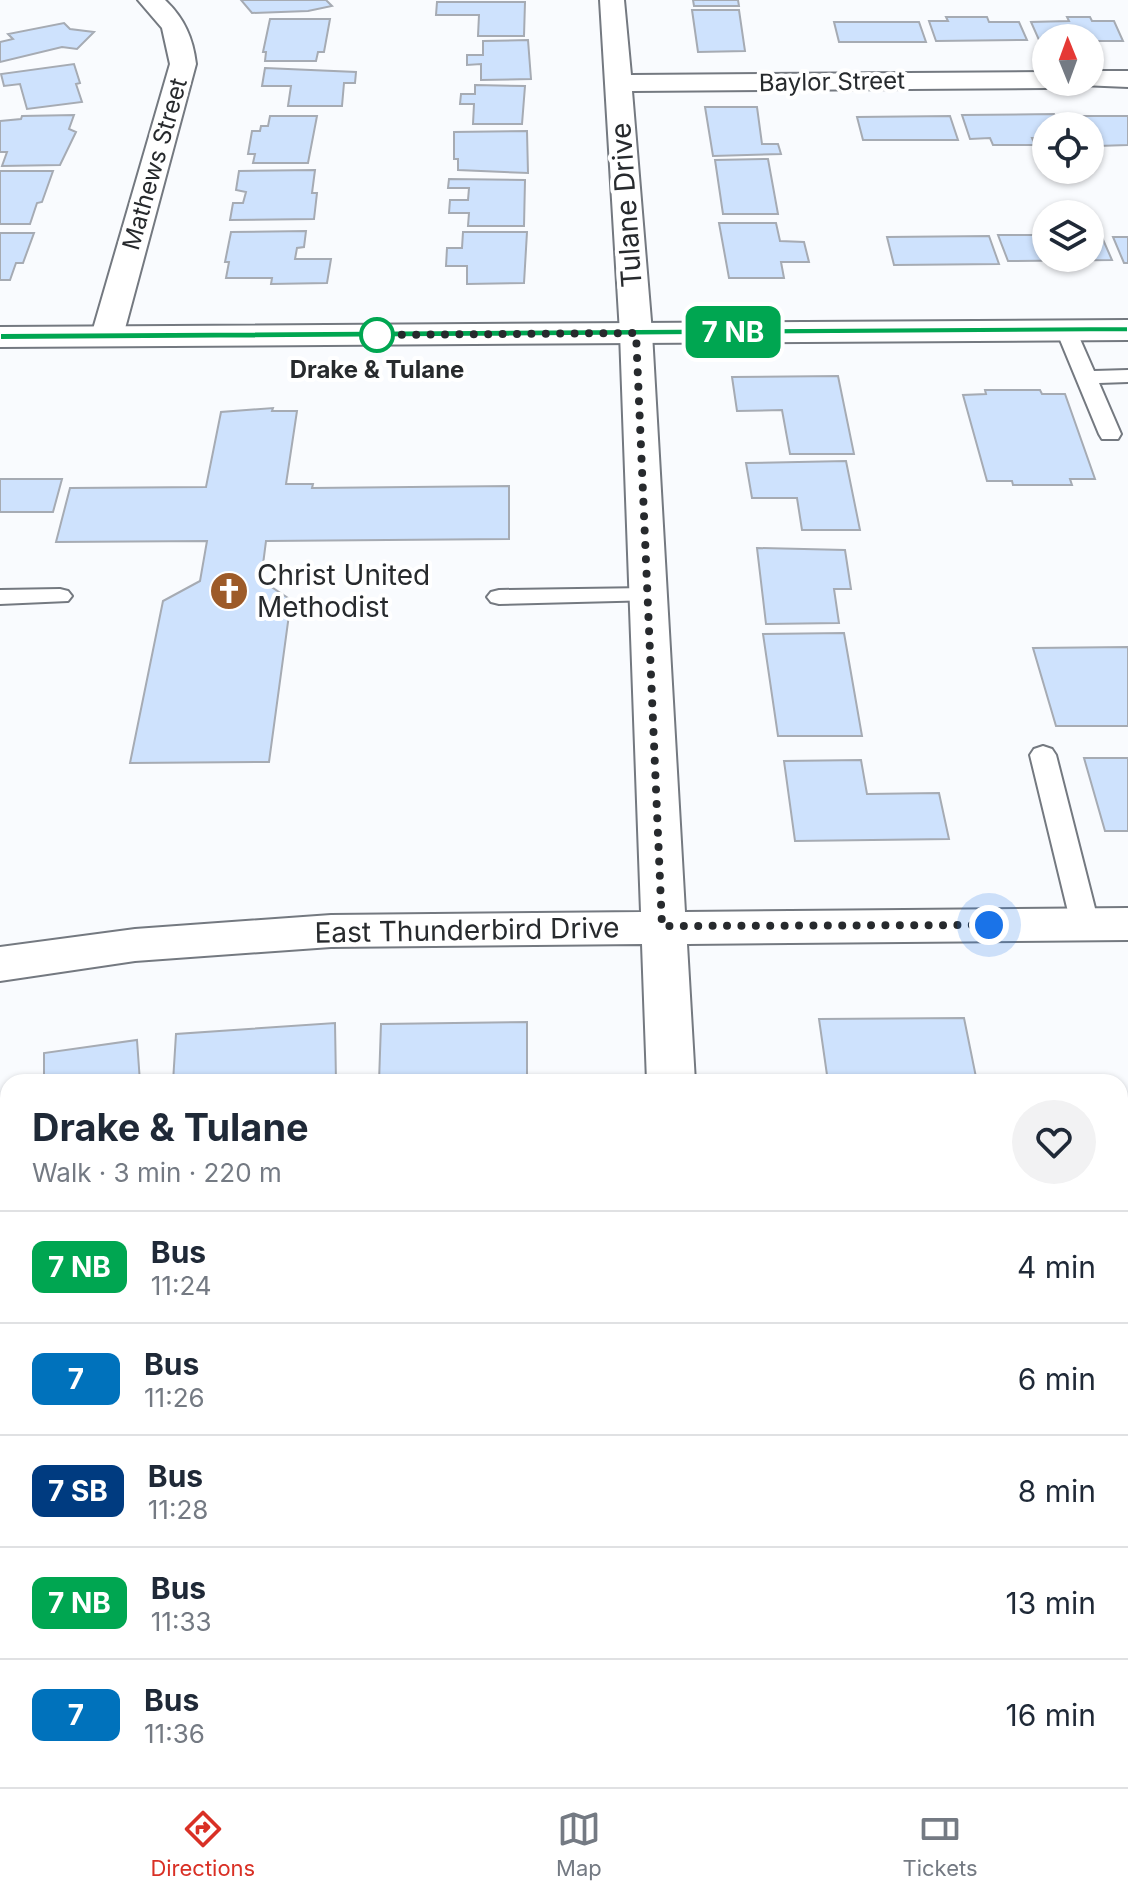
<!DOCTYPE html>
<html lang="en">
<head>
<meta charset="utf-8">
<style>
	body { margin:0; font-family:Inter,sans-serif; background:#f2f2f3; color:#1f2937; height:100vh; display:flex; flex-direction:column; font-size:30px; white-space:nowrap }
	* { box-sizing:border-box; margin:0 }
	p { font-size:26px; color:#747a83 }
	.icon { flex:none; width:44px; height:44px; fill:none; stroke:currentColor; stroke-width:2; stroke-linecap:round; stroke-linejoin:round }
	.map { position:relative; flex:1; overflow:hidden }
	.side { position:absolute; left:0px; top:1074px; width:1128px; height:714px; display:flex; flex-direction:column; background:#fff; border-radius:24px 24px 0 0; box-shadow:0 2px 6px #0004 }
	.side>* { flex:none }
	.badge { padding:0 16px; border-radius:12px; font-size:28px; line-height:52px }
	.needle { width:52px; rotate:359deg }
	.tools { position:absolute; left:1032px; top:24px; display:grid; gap:16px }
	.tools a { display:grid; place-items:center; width:72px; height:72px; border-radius:50%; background:#fff; box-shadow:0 2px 6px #0004; font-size:40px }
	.you { position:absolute; width:40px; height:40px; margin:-20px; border:6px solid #fff; border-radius:50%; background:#1a73e8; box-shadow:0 0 0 12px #1a73e833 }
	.map>.badge { position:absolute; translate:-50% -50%; box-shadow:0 0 0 4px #fff }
	.round { display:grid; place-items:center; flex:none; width:84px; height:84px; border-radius:42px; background:#f2f2f3 }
	.head { display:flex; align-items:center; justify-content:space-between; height:136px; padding:0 32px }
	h1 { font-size:38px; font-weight:700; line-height:60px }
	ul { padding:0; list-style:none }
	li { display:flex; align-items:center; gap:24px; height:112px; padding:0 32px; border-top:2px solid #e0e1e3 }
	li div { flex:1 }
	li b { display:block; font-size:30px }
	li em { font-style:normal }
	li .badge { min-width:88px; font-weight:700; text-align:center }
	.tabs { display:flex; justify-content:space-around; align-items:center; height:112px; border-top:2px solid #e0e1e3; background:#fff; font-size:22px; color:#747a83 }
	.tabs a { display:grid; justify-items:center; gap:4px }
	.tabs .current { color:#d93025 }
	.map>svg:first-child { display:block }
	.building { fill:#cee2fd; stroke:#a6abb3; stroke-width:2 }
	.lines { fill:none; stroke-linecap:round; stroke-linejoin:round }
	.service-casing { stroke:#747980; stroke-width:4 }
	.minor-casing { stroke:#747980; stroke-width:4 }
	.secondary-casing { stroke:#747980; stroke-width:4 }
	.service { fill:#fff; fill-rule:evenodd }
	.minor { fill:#fff; fill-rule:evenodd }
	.secondary { fill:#fff; fill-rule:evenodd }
	.line { fill:#00a651; stroke:#fff; stroke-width:2 }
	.walk { stroke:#272a2d; stroke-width:8; stroke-dasharray:0 14.4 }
	.stop-dot { fill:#fff; stroke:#00a651; stroke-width:4 }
	.labels { text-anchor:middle; stroke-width:8; stroke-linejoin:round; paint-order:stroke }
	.far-street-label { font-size:24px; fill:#272a2d; stroke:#fff }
	.far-stop-label { font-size:24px; font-weight:bold; fill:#272a2d; stroke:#fff }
	.street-label { font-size:28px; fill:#272a2d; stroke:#fff }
	.poi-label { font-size:28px; fill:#272a2d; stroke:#fff; text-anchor:start }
</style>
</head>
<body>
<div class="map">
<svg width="1128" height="1787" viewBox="0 0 1128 1787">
	<rect width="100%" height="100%" fill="#f9fbfe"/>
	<path class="building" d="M241 0H326L332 6 308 11 252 13Z
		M693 0H738L739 6H694Z
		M437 2H525L524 36H478L479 15H436Z
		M692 10H739L745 51 698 52Z
		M946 17H987L989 22H1019L1027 40 936 41 929 21H948Z
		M1067 17H1090L1092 21H1114L1123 41H1097L1090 38 1039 40 1031 22 1069 21Z
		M270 19H330L324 52H318L316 61H265L266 52H263Z
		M834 22H919L926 42H839Z
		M64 23 70 29 94 32 77 49 62 47 0 62V42L13 39 8 34Z
		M528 40 531 79 481 80V64L467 65V55H483V41Z
		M74 64 80 83 76 84 82 102 27 109 20 84 4 86 1 74Z
		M265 68 356 72 355 83H344L342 106H288L291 86H262Z
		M475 85 525 86 522 124H473L474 104H460L461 94H475Z
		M705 107H757L762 144H778L781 154 713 156Z
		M1054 114 1059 126H1046V138H1032L1035 145H993L990 138 970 139 962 115Z
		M74 115 69 129 76 132 60 165 2 166 7 152H0V121L21 119 22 116Z
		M270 116H317L308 163H253L255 154H248L252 131H260L261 126H268Z
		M950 116 958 140H863L857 117Z
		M1067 116H1128V145L1098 146 1095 138H1090V126H1071Z
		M527 131 528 173 458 170V159H454V132Z
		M768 159 778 214H723L715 160Z
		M315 170 312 193H317L314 219 230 220 233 203H243L246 192 236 190 239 171Z
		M0 171H53L42 202 37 203 30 224H0Z
		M449 179 525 180 524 226H468L469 213H449L450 200H468L469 188H448Z
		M719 223H776L780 241 804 242 809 262H781L784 278H729Z
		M306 231 304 247 297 248 295 259H331L327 283 271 284 272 278H226L229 262H225L231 232Z
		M463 232H527L524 283 467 284V266H446L447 248H462Z
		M0 233H34L23 263H16L10 280H0Z
		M998 235H1046V258H1090V235H1101L1112 260 1008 261Z
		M989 236 999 264 894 265 887 237Z
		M1113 237H1128V263H1124Z
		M838 376 854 454H790L782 410 737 411 732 377Z
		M985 390H1040L1042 394H1065L1095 479H1070L1072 485H1013L1012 481H987L963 395 986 394Z
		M273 408 272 411H297L286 484H313L312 488 509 486V539L266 541 261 580 291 600 269 762 130 763 163 601 200 581 207 541 56 542 70 488 206 487 221 412Z
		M846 461 860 530H802L797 498H752L746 463Z
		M0 479H62L53 512H0Z
		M757 548 845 550 851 589H834L839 623 766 624Z
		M844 633 862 736H778L763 634Z
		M1128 647V726H1056L1033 648Z
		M1084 758H1128V831H1105Z
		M861 760 867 794 939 793 949 839 795 841 784 761Z
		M964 1018 977 1082H828L819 1019Z
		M527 1022V1082H379L381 1024Z
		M335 1023 336 1082H173L176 1034Z
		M137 1040 140 1082H44V1053Z
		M8 1112V1168L0 1170V1113Z
		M8 1397V1474L0 1475V1399Z
		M927 1780H1024L1025 1787H928Z
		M436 1782 435 1787H397L398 1783Z"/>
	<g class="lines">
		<g class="service-casing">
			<path id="service" d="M1066 324 1076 330 1094 371 1128 370V382L1099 383 1121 434 1118 439H1102L1099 434 1056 330Z
				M648 588 656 590 660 595 656 600 499 604 491 602 487 597 491 592 499 590Z
				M60 589 68 591 72 596 68 601 0 604V590Z
				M1043 746 1052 749 1056 755 1099 924 1095 931 1085 934 1075 931 1071 924 1030 755 1034 749Z"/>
		</g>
		<g class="minor-casing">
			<path id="minor" d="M138 0H165C184 18 193 38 196 64L123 336 118 343 107 346 96 343 91 336 170 64 162 28Z
				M600 0H624L631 75 1046 72V82H1058L1046 88 632 91 652 333 685 912 1128 908V940L687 944 695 1082H647L642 944 331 947 135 961 0 981V947L135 929 331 915 641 912 620 333Z
				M1090 71H1128V87L1081 85 1079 82H1090Z
				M8 1625V1683L0 1685V1627Z
				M680 1780H742L744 1787H680Z"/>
		</g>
		<g class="secondary-casing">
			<path id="secondary" d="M1128 320V340L0 347V327Z"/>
		</g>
		<use href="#service" class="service"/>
		<use href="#minor" class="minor"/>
		<use href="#secondary" class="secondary"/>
	</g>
	<path class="line" d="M1128 326V332L0 340V333Z"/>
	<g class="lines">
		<path class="walk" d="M377 335H375L636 333 662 926 989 925"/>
	</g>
	<defs>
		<g id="church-disc" transform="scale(2)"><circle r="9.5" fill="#9d5b29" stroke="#fff"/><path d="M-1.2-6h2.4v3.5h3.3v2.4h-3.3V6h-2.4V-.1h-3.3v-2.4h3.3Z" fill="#fff"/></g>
	</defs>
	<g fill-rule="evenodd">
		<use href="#church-disc" x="229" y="591"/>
	</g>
	<circle class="stop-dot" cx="377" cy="335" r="16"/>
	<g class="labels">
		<g class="far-street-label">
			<text transform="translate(832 82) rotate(-1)" y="8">Baylor Street</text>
			<text transform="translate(155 164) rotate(-74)" y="8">Mathews Street</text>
		</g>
		<g class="far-stop-label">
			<text x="377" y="378">Drake &amp; Tulane</text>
		</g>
		<g class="street-label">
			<text transform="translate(626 205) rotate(-94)" y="10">Tulane Drive</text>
			<text transform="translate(467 930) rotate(-1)" y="10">East Thunderbird Drive</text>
		</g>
		<g class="poi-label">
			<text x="257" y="585">Christ United<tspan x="257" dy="32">Methodist</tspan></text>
		</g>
	</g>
</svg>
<div class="tools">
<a><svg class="needle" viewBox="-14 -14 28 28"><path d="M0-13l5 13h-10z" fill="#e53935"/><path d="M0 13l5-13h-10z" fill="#747a83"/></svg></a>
<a><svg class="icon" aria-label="locate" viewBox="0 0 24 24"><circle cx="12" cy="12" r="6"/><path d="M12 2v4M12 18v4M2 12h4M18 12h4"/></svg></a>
<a><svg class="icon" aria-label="layers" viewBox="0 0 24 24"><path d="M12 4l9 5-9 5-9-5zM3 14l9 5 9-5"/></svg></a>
</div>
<div class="you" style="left:989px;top:925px"></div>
<b class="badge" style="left:733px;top:332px;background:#00a651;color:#fff">7 NB</b>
<section class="side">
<div class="head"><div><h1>Drake &amp; Tulane</h1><p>Walk · 3 min · 220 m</p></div><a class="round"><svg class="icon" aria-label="heart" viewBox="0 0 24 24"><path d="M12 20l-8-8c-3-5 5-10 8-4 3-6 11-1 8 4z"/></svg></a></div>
<ul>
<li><span class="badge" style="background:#00a651;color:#fff">7 NB</span><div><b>Bus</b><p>11:24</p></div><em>4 min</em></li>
<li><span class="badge" style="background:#0072bc;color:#fff">7</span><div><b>Bus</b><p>11:26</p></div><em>6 min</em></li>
<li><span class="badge" style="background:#003b80;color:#fff">7 SB</span><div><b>Bus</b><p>11:28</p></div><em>8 min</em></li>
<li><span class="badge" style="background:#00a651;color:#fff">7 NB</span><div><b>Bus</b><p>11:33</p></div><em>13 min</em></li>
<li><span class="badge" style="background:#0072bc;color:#fff">7</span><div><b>Bus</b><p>11:36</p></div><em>16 min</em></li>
</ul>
</section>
</div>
<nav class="tabs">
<a class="current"><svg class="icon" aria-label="directions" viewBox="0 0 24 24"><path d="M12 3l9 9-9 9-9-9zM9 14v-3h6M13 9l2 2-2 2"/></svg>Directions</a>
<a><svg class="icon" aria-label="map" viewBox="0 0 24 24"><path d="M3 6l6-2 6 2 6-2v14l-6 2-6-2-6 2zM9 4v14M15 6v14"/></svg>Map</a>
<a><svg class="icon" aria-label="tickets" viewBox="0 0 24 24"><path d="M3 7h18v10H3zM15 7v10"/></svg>Tickets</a>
</nav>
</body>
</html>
